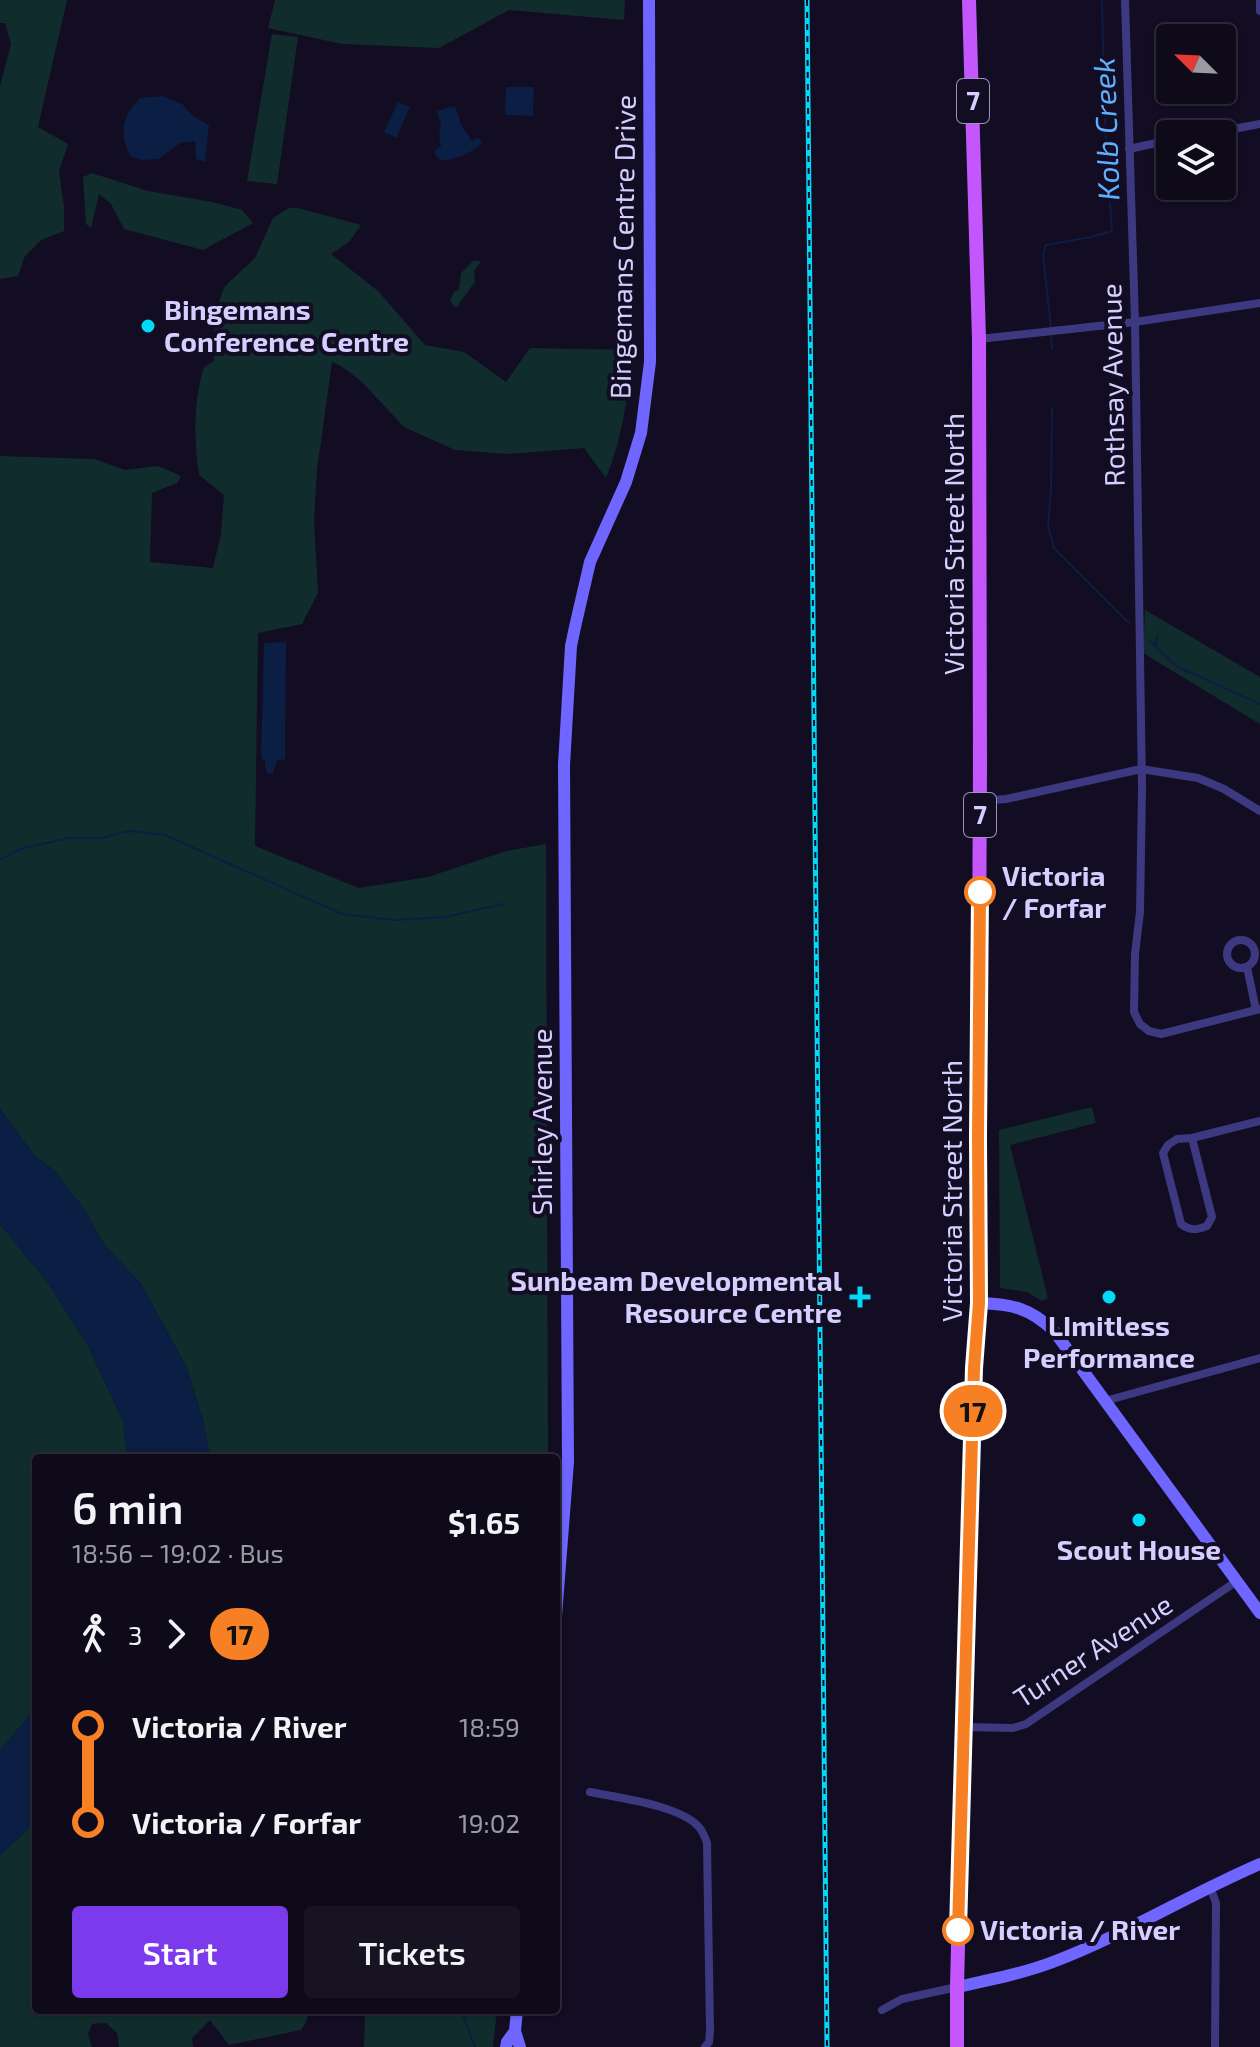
<!DOCTYPE html>
<html lang="en">
<head>
<meta charset="utf-8">
<style>
	body { margin:0; font-family:"Exo 2",sans-serif; background:#171323; color:#f1f3f6; height:100vh; display:flex; flex-direction:column; font-size:30px; white-space:nowrap }
	* { box-sizing:border-box; margin:0 }
	p { font-size:26px; color:#9b9aa2 }
	.icon { flex:none; width:44px; height:44px; fill:none; stroke:currentColor; stroke-width:2; stroke-linecap:round; stroke-linejoin:round }
	.map { position:relative; flex:1; overflow:hidden }
	.details { position:absolute; left:32px; top:1454px; width:528px; height:560px; display:flex; flex-direction:column; background:#0e0a1a; border-radius:8px; box-shadow:0 2px 6px #0004,0 0 0 2px #2e2b39 }
	.details>* { flex:none }
	.badge { padding:0 16px; border-radius:26px; font-size:28px; line-height:52px }
	.needle { width:52px; rotate:294deg }
	.fabs { position:absolute; left:1156px; top:24px; display:grid; gap:16px }
	.fabs a { display:grid; place-items:center; width:80px; height:80px; border-radius:8px; background:#0e0a1a; box-shadow:0 2px 6px #0004,0 0 0 2px #2e2b39; font-size:40px }
	.map>.badge { position:absolute; translate:-50% -50%; box-shadow:0 0 0 4px #fff }
	.legs { display:flex; align-items:center; gap:12px; height:88px; padding:0 40px; font-size:26px }
	.legs p { margin-inline-start:auto }
	.head { display:flex; align-items:center; justify-content:space-between; height:136px; padding:0 40px }
	h1 { font-size:44px; font-weight:600; line-height:60px }
	.action { display:flex; gap:16px; margin-top:auto; padding:16px 40px }
	.action a { flex:1; height:92px; border-radius:8px; background:#7c3aed; color:#fff; font-size:32px; font-weight:600; line-height:92px; text-align:center }
	.action a+a { background:#171323; color:#f1f3f6 }
	ul { padding:0 40px; list-style:none }
	li { display:flex; align-items:center; gap:28px; height:96px; font-size:30px }
	li i { display:grid; place-items:center; width:12px; height:100%; margin:0 10px; background:currentColor }
	li i::after { content:''; width:20px; height:20px; margin:-10px; border:6px solid; border-radius:50%; background:#0e0a1a }
	li p { margin-inline-start:auto }
	li:first-child i { background:linear-gradient(#0000 50%,currentColor 0) }
	li:last-child i { background:linear-gradient(currentColor 50%,#0000 0) }
	.map>svg:first-child { display:block }
	.green { fill:#112c2c }
	.water { fill:#0b1e43 }
	.lines { fill:none; stroke-linecap:round; stroke-linejoin:round }
	.stream { stroke:#0b1e43; stroke-width:2 }
	.street { stroke:#3d3981; stroke-width:8 }
	.secondary { stroke:#6e66fe; stroke-width:12 }
	.primary { stroke:#c456fe; stroke-width:14 }
	.rail-casing { stroke:#01d9f8; stroke-width:5 }
	.rail { stroke:#120d22; stroke-width:2; stroke-dasharray:6; stroke-linecap:butt }
	.line-1-casing { stroke:#fff; stroke-width:18 }
	.line-1 { stroke:#f78025; stroke-width:12 }
	.poi-dot { fill:#01d9f8; stroke:#120d22; stroke-width:3 }
	.stop-1-dot { fill:#fff; stroke:#f78025; stroke-width:4 }
	.labels { text-anchor:middle; stroke-width:8; stroke-linejoin:round; paint-order:stroke }
	.shield { fill:#120d22; stroke:#9a94bd; stroke-width:2 }
	.shield-label { font-size:26px; font-weight:bold; fill:#d5ceff }
	.street-label { font-size:28px; fill:#d5ceff; stroke:#120d22 }
	.poi-label { font-size:28px; font-weight:bold; fill:#d5ceff; stroke:#120d22 }
	.stop-label { font-size:28px; font-weight:bold; fill:#d5ceff; stroke:#120d22; text-anchor:start }
	.water-label { font-size:30px; font-style:italic; fill:#5daffe; stroke:#120d22 }
</style>
</head>
<body>
<div class="map">
<svg width="1260" height="2047" viewBox="0 0 1260 2047">
	<rect width="100%" height="100%" fill="#120d22"/>
	<path class="green" d="M0 0H67L38 127 68 144 59 171 64 207V231L41 240 25 256 18 276 0 279V86L11 44 5 23H0Z
		M275 0H625L624 20 509 10 439 48 342 44 268 28Z
		M272 34 298 37 277 184 247 181Z
		M92 173 148 191 212 202 242 210 253 223 203 250 124 229 111 204 99 194 91 228 86 224 83 177Z
		M289 208H298L361 225 349 242 331 254 378 291 425 345 464 352 506 382 530 348 632 350C628 394 623 437 606 478L584 448 508 454 455 450 404 427 361 381 341 366 332 362 317 470 314 520 318 593 302 624 258 633 255 846 359 888 428 877 506 851 546 844 548 1458H210L203 1420 187 1368 141 1284 103 1243 86 1212 55 1171 34 1155 0 1109V456L95 459 125 470 158 466 181 476 177 483 152 493 150 562 213 568 221 534 224 495 199 475C194 440 193 401 204 367L214 361V334L219 301 225 286 255 258 273 218Z
		M473 261H481L474 271 475 282 456 308 450 301 454 292 459 289 461 273Z
		M1145 610 1260 677V724L1143 653Z
		M1092 1107 1096 1123 1010 1145 1048 1298 1042 1301 1027 1292 1000 1288 999 1130Z
		M0 1224 48 1283 88 1346 123 1421 127 1458H36V1708L0 1750Z
		M36 1822V2010H309L306 2022 301 2030 229 2045 210 2020 192 2038 193 2047H119L117 2033 106 2023 92 2024 88 2034 92 2047H0V1855Z
		M365 2010H497L493 2047H364Z"/>
	<path class="water" d="M506 87H534L533 116 505 115Z
		M163 96 182 104 194 117 209 125 205 162 196 159 195 141 180 143 159 159 142 160 130 156C119 133 122 116 140 98Z
		M398 102 410 107 396 138 384 132Z
		M455 106 461 124 472 142 477 138 480 139 482 143C469 154 457 160 440 160L435 154V150L441 146 439 136 441 125 437 111Z
		M286 642 285 759 277 761 273 773 268 774 265 768V761L261 758 264 643Z
		M0 1109 34 1155 55 1171 86 1212 103 1243 141 1284 187 1368 203 1420 210 1458H127L123 1421 88 1346 48 1283 0 1224Z
		M36 1708V1822L0 1855V1750Z"/>
	<g class="lines">
		<path class="stream" d="M1051 328 1043 254 1046 245 1091 237 1112 231 1105 124 1102 0
			M1051 334 1052 349
			M1052 408 1051 488 1048 526 1054 548 1129 623
			M1149 640 1176 666 1260 704
			M1156 646 1157 635
			M0 860 20 849 69 838H102L129 831 165 835 342 914 394 920 445 917 503 904
			M461 2010 475 2047"/>
		<path class="street" d="M1125 0 1135 322 1142 789 1140 912 1135 954 1134 1012 1140 1024 1149 1031 1161 1034 1260 1009
			M1260 0V11
			M1206 134 1260 124
			M1129 149 1170 140
			M979 339 1135 322 1260 303
			M980 801 1006 799 1141 769 1198 778 1224 789 1260 811
			M1227 954a14 14 0 1 1 28 0a14 14 0 1 1-28 0Z
			M1247 967 1256 1010
			M1192 1138 1212 1217 1207 1226C1197 1230 1190 1231 1181 1224L1163 1153 1168 1145 1177 1139 1192 1138 1260 1121
			M1105 1401 1260 1358
			M963 1727 1013 1728 1026 1724 1237 1581
			M590 1792C619 1798 678 1805 698 1826 703 1831 705 1837 707 1843L710 2031 709 2042 705 2047
			M1210 1886 1216 1903 1215 2047
			M882 2010 902 1999 957 1987"/>
		<path class="secondary" d="M979 1303C1012 1304 1030 1308 1054 1331L1260 1613
			M556 1616 568 1462 564 765 571 646 575 627 590 562 626 482 641 433 650 362 649 0
			M957 1987C989 1980 1021 1974 1053 1962 1124 1935 1190 1894 1260 1864
			M517 2010 515 2031 520 2047
			M506 2047 507 2042 515 2031"/>
		<path class="primary" d="M957 2047V1987L964 1695 974 1368 979 1303 978 1155 980 766 979 339 969 0"/>
		<g class="rail-casing">
			<path id="rail" d="M807 0 827 2047"/>
		</g>
		<use href="#rail" class="rail"/>
	</g>
	<g class="lines">
		<g class="line-1-casing">
			<path id="line-1" d="M958 1930 974 1368 979 1303 978 1138 980 892"/>
		</g>
		<use href="#line-1" class="line-1"/>
	</g>
	<g class="poi-dot">
		<circle cx="148" cy="326" r="8"/>
		<path d="M856 1285h8v8h8v8h-8v8h-8v-8h-8v-8h8z"/>
		<circle cx="1109" cy="1297" r="8"/>
		<circle cx="1139" cy="1520" r="8"/>
	</g>
	<g class="stop-1-dot">
		<circle cx="980" cy="892" r="14"/>
		<circle cx="958" cy="1930" r="14"/>
	</g>
	<g class="labels">
		<g class="shield">
			<rect x="957" y="79" width="32" height="44" rx="6"/>
			<rect x="964" y="793" width="32" height="44" rx="6"/>
		</g>
		<g class="shield-label">
			<text x="973" y="110">7</text>
			<text x="980" y="824">7</text>
		</g>
		<g class="street-label">
			<text transform="translate(623 247) rotate(-89)" y="10">Bingemans Centre Drive</text>
			<text transform="translate(1113 385) rotate(-91)" y="10">Rothsay Avenue</text>
			<text transform="translate(954 544) rotate(-90)" y="10">Victoria Street North</text>
			<text transform="translate(542 1122) rotate(-90)" y="10">Shirley Avenue</text>
			<text transform="translate(952 1191) rotate(-90)" y="10">Victoria Street North</text>
			<text transform="translate(1093 1651) rotate(-33)" y="10">Turner Avenue</text>
		</g>
		<g class="poi-label">
			<text x="164" y="320" text-anchor="start">Bingemans<tspan x="164" dy="32">Conference Centre</tspan></text>
			<text x="842" y="1291" text-anchor="end">Sunbeam Developmental<tspan x="842" dy="32">Resource Centre</tspan></text>
			<text x="1109" y="1336">LImitless<tspan x="1109" dy="32">Performance</tspan></text>
			<text x="1139" y="1560">Scout House</text>
		</g>
		<g class="stop-label">
			<text x="1002" y="886">Victoria<tspan x="1002" dy="32">/ Forfar</tspan></text>
			<text x="980" y="1940">Victoria / River</text>
		</g>
		<g class="water-label">
			<text transform="translate(1107 129) rotate(-92)" y="10">Kolb Creek</text>
		</g>
	</g>
</svg>
<div class="fabs">
<a><svg class="needle" viewBox="-14 -14 28 28"><path d="M0-13l5 13h-10z" fill="#e53935"/><path d="M0 13l5-13h-10z" fill="#9b9aa2"/></svg></a>
<a><svg class="icon" aria-label="layers" viewBox="0 0 24 24"><path d="M12 4l9 5-9 5-9-5zM3 14l9 5 9-5"/></svg></a>
</div>
<b class="badge" style="left:973px;top:1411px;background:#f78025;color:#111">17</b>
<section class="details">
<div class="head"><div><h1>6 min</h1><p>18:56 – 19:02 · Bus</p></div><b>$1.65</b></div>
<div class="legs"><svg class="icon" aria-label="walk" viewBox="0 0 24 24"><circle cx="13" cy="4" r="2"/><path d="M13 8l-2 6 4 7M11 14l-3 7M7 12l3-4h3l4 4"/></svg>3<svg class="icon" aria-label="forward" viewBox="0 0 24 24"><path d="M9 5l7 7-7 7"/></svg><b class="badge" style="background:#f78025;color:#111">17</b></div>
<ul>
<li><i style="color:#f78025"></i><b>Victoria / River</b><p>18:59</p></li>
<li><i style="color:#f78025"></i><b>Victoria / Forfar</b><p>19:02</p></li>
</ul>
<div class="action"><a>Start</a><a>Tickets</a></div>
</section>
</div>
</body>
</html>
